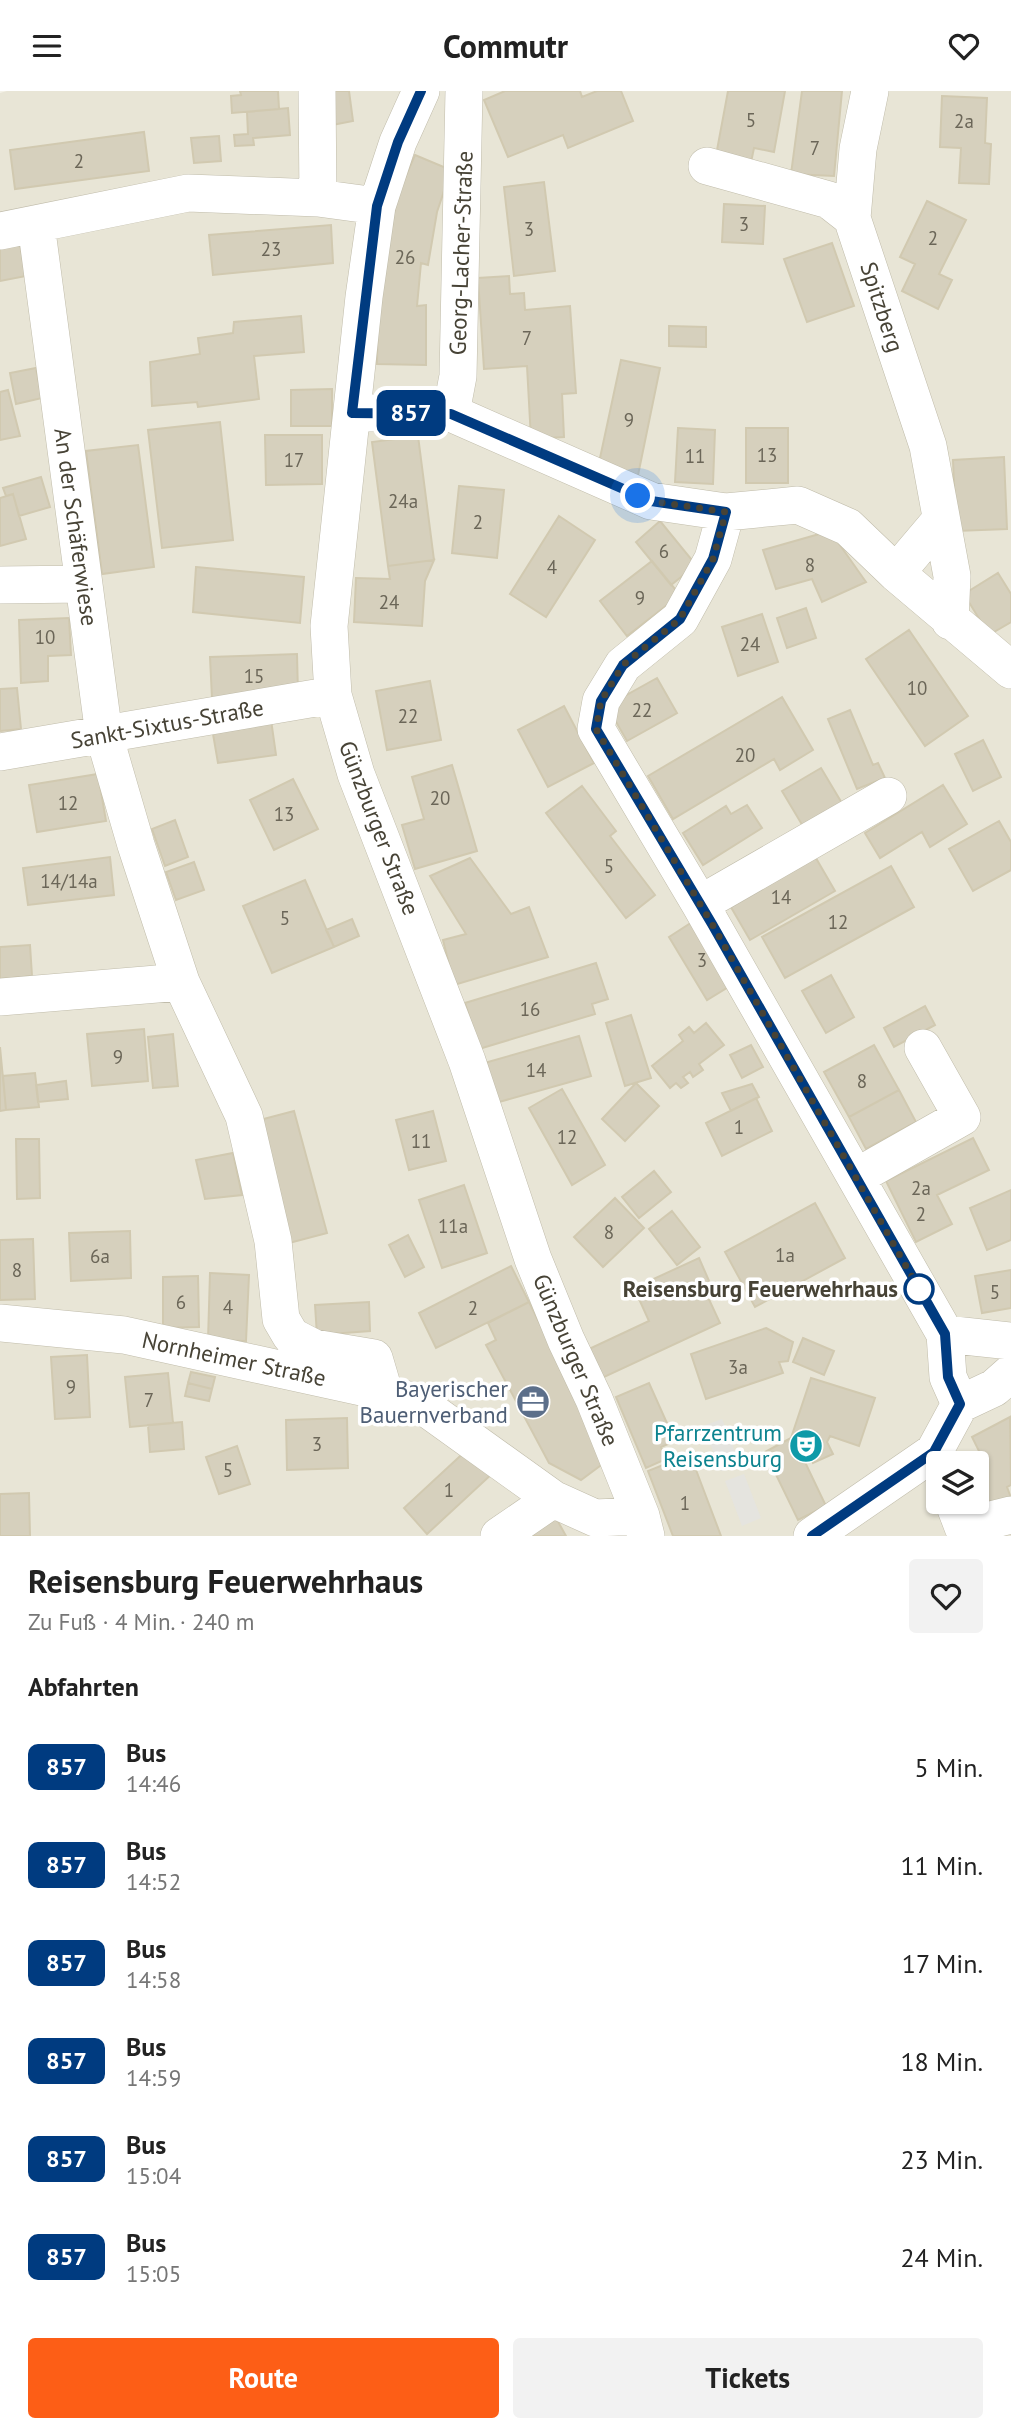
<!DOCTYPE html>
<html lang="de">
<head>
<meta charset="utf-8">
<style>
	body { margin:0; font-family:"PT Sans",sans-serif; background:#f2f2f2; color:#222; height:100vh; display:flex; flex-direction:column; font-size:26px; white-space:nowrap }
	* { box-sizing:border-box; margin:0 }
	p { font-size:23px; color:#767676 }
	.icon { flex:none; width:38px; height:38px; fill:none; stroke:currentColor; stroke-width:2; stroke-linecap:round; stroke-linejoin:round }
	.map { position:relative; height:1445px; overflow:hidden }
	.side { display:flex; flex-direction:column; background:#fff; flex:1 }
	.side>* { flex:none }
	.badge { padding:0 14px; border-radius:10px; font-size:24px; line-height:46px }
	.controls { position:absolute; left:926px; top:1360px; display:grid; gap:14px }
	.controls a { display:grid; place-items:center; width:63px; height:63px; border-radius:7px; background:#fff; box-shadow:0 2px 5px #0004; font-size:35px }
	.you { position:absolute; width:35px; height:35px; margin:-18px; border:5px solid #fff; border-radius:50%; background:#1a73e8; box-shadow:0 0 0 10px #1a73e833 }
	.map>.badge { position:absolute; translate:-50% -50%; box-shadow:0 0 0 4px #fff }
	h2 { padding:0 28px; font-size:26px; line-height:63px }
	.round { display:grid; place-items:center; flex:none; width:74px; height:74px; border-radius:7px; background:#f2f2f2 }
	.overview { display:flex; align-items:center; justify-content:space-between; height:119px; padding:0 28px }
	h1 { font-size:33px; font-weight:700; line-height:52px }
	.button { display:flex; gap:14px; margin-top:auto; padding:14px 28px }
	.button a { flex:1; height:80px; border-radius:7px; background:#fd5e16; color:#fff; font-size:28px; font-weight:700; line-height:80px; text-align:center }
	.button a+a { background:#f2f2f2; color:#222 }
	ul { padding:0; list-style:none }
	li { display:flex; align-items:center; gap:21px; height:98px; padding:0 28px }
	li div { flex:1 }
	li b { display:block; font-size:26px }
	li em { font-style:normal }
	li .badge { min-width:77px; font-weight:700; text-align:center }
	header { display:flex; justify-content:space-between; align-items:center; height:91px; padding:0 28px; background:#fff; font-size:32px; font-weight:700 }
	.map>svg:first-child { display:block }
	.residential { fill:#e8e5d6; fill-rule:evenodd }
	.parking { fill:#e5e4df }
	.building { fill:#d6d0bd; stroke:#d1c9b0; stroke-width:2 }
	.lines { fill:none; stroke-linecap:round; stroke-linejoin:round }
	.minor-casing { stroke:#c0bcaa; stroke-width:38 }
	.minor { stroke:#fff; stroke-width:37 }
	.line-casing { stroke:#fff; stroke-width:16 }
	.line { stroke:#003b80; stroke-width:10 }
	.walk { stroke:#474336; stroke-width:7; stroke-dasharray:0 12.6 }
	.stop-dot { fill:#fff; stroke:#003b80; stroke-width:3.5 }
	.labels { text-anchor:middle; stroke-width:7; stroke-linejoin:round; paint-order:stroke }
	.number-label { font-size:19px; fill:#6b6658 }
	.street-label { font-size:23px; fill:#474336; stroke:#fff }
	.stop-label { font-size:23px; font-weight:bold; fill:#474336; stroke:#fff; text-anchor:end }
	.service-label { font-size:23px; fill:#4e5e75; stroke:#fff; text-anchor:end }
	.culture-label { font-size:23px; fill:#0d838f; stroke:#fff; text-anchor:end }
</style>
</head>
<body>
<header><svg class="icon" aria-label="menu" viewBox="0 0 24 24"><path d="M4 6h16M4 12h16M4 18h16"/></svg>Commutr<svg class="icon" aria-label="heart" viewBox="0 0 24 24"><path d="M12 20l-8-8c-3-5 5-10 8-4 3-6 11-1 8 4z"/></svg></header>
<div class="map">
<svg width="1011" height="1445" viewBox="0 0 1011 1445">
	<rect width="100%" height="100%" fill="#f4f2e8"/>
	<path class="residential" d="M7 0H1011V1445H0V2ZM938 1372H976V1410H938Z"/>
	<path class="parking" d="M722 1328 740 1373 721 1380 703 1335Z
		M744 1383 761 1427 742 1435 725 1390Z"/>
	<path class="building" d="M240 0H278L279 18 232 22 231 5 241 4Z
		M327 0H349L353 30 332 34Z
		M505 0H580L582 6 597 0H621L633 30 568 57 563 44 508 66 484 9Z
		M728 0H785L774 61 754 57 750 76 715 70Z
		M802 0H842L834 85 791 83Z
		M942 5 987 7 985 52 991 53 989 93 959 92 961 57 940 56Z
		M288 17 290 44 253 47 254 54 235 55 234 44 248 43 247 21Z
		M144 41 149 80 15 98 10 59Z
		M219 45 221 70 194 72 191 47Z
		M415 64 451 79 437 121 428 174 421 172 417 215 426 214V274L377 273 378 213 397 105Z
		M544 91 555 180 514 185 504 96Z
		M927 110 966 129 939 183 952 189 938 218 902 200 915 173 900 166Z
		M724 113 765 115 763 153 722 151Z
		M331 134 333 172 213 184 209 144Z
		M19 149 26 185 0 190V153Z
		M832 152 854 215 807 231 784 168Z
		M509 185 510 203 524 202 525 219 570 215 576 302 562 303 564 346 531 348 527 275 484 278 478 187Z
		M301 225 304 261 254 265 259 308 198 316 197 311 152 315 150 271 200 263 198 247 233 242 234 231Z
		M669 235 706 236V256L669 255Z
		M621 269 660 277 637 389 597 381Z
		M36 277 42 307 16 313 10 282Z
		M332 298V335H291V299Z
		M8 299 20 345 0 349V301Z
		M220 331 233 449 162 457 148 339Z
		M678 337 715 339 713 393 675 391Z
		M746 337H788V392H746Z
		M265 344H322V393L266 394Z
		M418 345 434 469 388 475 372 351Z
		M138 354 154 476 102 483 86 360Z
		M1004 366 1007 438 956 440 953 369Z
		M41 386 50 416 19 425 13 403 6 405 3 397Z
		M459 395 504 399 497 467 452 462Z
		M13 403 26 448 0 455V407Z
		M559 425 595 449 546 526 510 503Z
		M660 430 696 474 671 494 636 451Z
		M830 440 866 491 822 511 812 488 776 498 763 459Z
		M434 469 425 490 422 535 354 531 356 487 390 488 388 475Z
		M652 470 680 504 627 545 600 510Z
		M196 476 304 486 300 532 193 521Z
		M998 482 1011 503V531L989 544 964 503Z
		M806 517 816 547 787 557 777 527Z
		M762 523 778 571 738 585 722 536Z
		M69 527 71 564 48 565V590L21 592 19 529Z
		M909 539 968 625 925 655 866 568Z
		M297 563 298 603 212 607 210 566Z
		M657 587 677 622 627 650 607 615Z
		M430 590 441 649 387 659 376 600Z
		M17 597 21 638 0 640V598Z
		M782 606 813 659 780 679 774 668 673 728 648 685Z
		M564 615 594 672 548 696 518 639Z
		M850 619 873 674 878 672 885 687 857 698 828 628Z
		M271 629 276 664 218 672 212 637Z
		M983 649 1001 686 973 700 955 663Z
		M452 674 477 760 415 778 402 734 424 728 412 686Z
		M821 677 843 714 804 737 782 700Z
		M98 683 106 730 37 741 29 694Z
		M293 688 318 738 274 759 250 709Z
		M943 694 967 733 930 756 922 741 880 767 865 742Z
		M582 695 616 740 610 745 655 804 626 827 546 722Z
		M747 714 762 737 703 774 683 742 726 715 731 723Z
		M175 729 188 766 165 775 152 738Z
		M999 730 1011 751V779L973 800 949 758Z
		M813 762 835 800 750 849 728 811Z
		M110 766 114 804 28 814 23 777Z
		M470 767 511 823 529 816 548 866 454 894 443 849 466 843 430 785Z
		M194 771 204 799 176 809 166 781Z
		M891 775 914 816 785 887 762 846Z
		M305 789 334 856 272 882 243 815Z
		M352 828 359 845 334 856 326 839Z
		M697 828 735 892 707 909 669 846Z
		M30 854 32 885 0 888V856Z
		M596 872 608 908 592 913 595 923 479 958 465 912Z
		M831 884 854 926 826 942 802 900Z
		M925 915 935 934 894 956 884 937Z
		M631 924 651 987 625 995 606 932Z
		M706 932 724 954 699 973 703 979 693 986 690 981 683 986 688 992 681 997 676 992 670 997 652 975 683 950 679 944 689 936 694 942Z
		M144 938 148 990 92 995 87 943Z
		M173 943 178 995 153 997 148 946Z
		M579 945 591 985 492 1013 481 973Z
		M751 954 763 976 742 987 730 964Z
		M874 954 899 999 849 1026 824 981Z
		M0 956 6 1019 0 1020Z
		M35 982 39 1016 6 1019 3 985Z
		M66 990 68 1008 38 1011 36 994Z
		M636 992 659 1015 625 1050 602 1028Z
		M752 993 759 1006 731 1020 722 1002Z
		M562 998 605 1074 572 1094 529 1017Z
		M899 999 916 1031 866 1058 849 1026Z
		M756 1007 772 1040 722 1065 706 1032Z
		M294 1020 327 1142 289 1152 256 1030Z
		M433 1020 446 1070 409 1079 396 1029Z
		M973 1047 989 1079 937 1104 952 1133 916 1151 886 1090Z
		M16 1048H39L40 1107 17 1108Z
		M233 1062 242 1104 205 1108 196 1069Z
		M654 1080 671 1101 639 1127 622 1106Z
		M464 1094 487 1162 442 1177 419 1109Z
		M1011 1099V1149L987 1159 970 1117Z
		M615 1107 644 1137 603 1176 574 1146Z
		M815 1112 845 1167 755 1216 725 1161Z
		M672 1120 700 1156 677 1174 649 1138Z
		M130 1140 131 1187 71 1190 69 1142Z
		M408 1144 424 1176 405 1186 389 1154Z
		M33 1148 35 1208 0 1209V1149Z
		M699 1167 713 1199 706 1202 720 1232 602 1287 589 1258 649 1230 634 1197Z
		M511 1175 529 1211 436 1257 419 1222Z
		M1011 1179V1217L982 1222 975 1185Z
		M210 1182 249 1184 246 1250 208 1249Z
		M198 1185 199 1236 163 1237V1186Z
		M369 1211 370 1240 317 1244 315 1214Z
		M529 1211 608 1369 581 1389 549 1372 486 1254 496 1249 488 1232Z
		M766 1237 793 1251 788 1270 779 1271 783 1282 706 1308 691 1263Z
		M803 1247 834 1260 824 1284 793 1271Z
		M87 1264 90 1326 55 1328 51 1266Z
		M191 1281 215 1286 212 1298 188 1292Z
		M168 1282 173 1332 130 1336 125 1286Z
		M811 1287 875 1307 859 1355 830 1345 827 1351 833 1363 813 1372 809 1362 804 1369 826 1415 798 1429 765 1361 791 1347Z
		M188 1292 212 1298 209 1310 185 1305Z
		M649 1292 675 1350 661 1356 666 1368 646 1377 616 1306Z
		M1010 1326 1011 1394 1007 1396 1011 1407 980 1423 974 1410H976V1372H962L980 1362 972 1346Z
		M347 1327 348 1377 287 1379 286 1329Z
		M182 1331 184 1358 150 1361 148 1334Z
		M237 1355 250 1393 219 1403 206 1366Z
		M470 1356 494 1381 427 1443 404 1417Z
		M690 1363 721 1445H673L648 1380Z
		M29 1402 30 1445H0V1403Z
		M556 1427 566 1445H526Z"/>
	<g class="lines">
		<g class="minor-casing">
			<path id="minor" d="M317 0 318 107
				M421 0 398 51 377 115 364 206 329 535 333 604 356 683 467 970 533 1168 566 1249 594 1308 641 1425 646 1445
				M870 0 858 58 852 127 928 355 952 485 950 530
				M707 75 829 109 852 127
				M0 140 188 102 318 107 377 115
				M352 322H451L651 410 726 421 798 414 848 436 896 482 1011 579
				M451 322 458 285 464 0
				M726 421 713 468 680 528 623 574 601 610 596 638 700 813 945 1243 948 1286 960 1313
				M896 482 940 430
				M0 494 84 493
				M0 661 333 604
				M700 813 888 705
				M181 891 244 1025 273 1150 281 1228 291 1245 314 1257 374 1267 384 1301
				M0 906 181 891 136 754 104 644 36 133
				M856 1086 962 1026 923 957
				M0 1232 124 1244 384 1301 422 1314 553 1408 595 1427 641 1425
				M945 1243 1011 1250
				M953 1410 963 1436 1011 1424
				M499 1445 553 1408
				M812 1445 934 1361 960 1313 994 1297 1011 1282"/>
		</g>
		<use href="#minor" class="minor"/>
	</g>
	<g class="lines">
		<g class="line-casing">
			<path id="line" d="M421 0 398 51 377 115 352 322 451 323 651 410 726 421 713 468 680 528 623 574 601 610 596 638 712 833 945 1243 948 1286 960 1313 934 1361 812 1445"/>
		</g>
		<use href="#line" class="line"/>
		<path class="walk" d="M638 405 651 410 726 421 713 468 680 528 623 574 601 610 596 638 712 833 919 1198"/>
	</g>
	<defs>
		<g id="office-disc" transform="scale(1.75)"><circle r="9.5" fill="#5c6f8a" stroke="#fff"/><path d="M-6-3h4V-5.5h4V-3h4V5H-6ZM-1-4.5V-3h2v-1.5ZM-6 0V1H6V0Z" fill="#fff"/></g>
		<g id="theatre-disc" transform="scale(1.75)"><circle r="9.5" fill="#0f9aa8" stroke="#fff"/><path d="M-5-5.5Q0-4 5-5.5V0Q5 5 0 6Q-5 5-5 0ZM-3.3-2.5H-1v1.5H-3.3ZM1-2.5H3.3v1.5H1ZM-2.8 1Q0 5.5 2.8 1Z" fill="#fff"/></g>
	</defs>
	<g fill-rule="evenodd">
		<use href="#office-disc" x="533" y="1311"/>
		<use href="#theatre-disc" x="806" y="1355"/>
	</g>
	<circle class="stop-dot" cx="919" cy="1198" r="14"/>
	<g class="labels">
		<g class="number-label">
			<text x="751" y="36">5</text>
			<text x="964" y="37">2a</text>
			<text x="815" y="64">7</text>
			<text x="79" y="77">2</text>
			<text x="744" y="140">3</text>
			<text x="529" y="145">3</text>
			<text x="933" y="154">2</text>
			<text x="271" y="165">23</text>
			<text x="405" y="173">26</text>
			<text x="527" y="254">7</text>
			<text x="629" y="336">9</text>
			<text x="767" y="371">13</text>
			<text x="695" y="372">11</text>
			<text x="294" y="376">17</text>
			<text x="403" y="417">24a</text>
			<text x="478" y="438">2</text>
			<text x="664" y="467">6</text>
			<text x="810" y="481">8</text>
			<text x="552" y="483">4</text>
			<text x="640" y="514">9</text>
			<text x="389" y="518">24</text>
			<text x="45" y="553">10</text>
			<text x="750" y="560">24</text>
			<text x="254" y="592">15</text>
			<text x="917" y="604">10</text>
			<text x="642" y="626">22</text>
			<text x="408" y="632">22</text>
			<text x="745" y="671">20</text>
			<text x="440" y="714">20</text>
			<text x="68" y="719">12</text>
			<text x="284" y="730">13</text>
			<text x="609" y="782">5</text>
			<text x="69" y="797">14/14a</text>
			<text x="781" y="813">14</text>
			<text x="285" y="834">5</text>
			<text x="838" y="838">12</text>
			<text x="702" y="876">3</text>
			<text x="530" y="925">16</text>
			<text x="118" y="973">9</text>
			<text x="536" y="986">14</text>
			<text x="862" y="997">8</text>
			<text x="739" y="1043">1</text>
			<text x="567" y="1053">12</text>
			<text x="421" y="1057">11</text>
			<text x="921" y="1104">2a</text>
			<text x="921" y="1130">2</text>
			<text x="453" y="1142">11a</text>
			<text x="609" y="1148">8</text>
			<text x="785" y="1171">1a</text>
			<text x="100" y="1172">6a</text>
			<text x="17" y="1186">8</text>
			<text x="995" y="1208">5</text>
			<text x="181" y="1218">6</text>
			<text x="228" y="1223">4</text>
			<text x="473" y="1224">2</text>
			<text x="738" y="1283">3a</text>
			<text x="71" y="1303">9</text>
			<text x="149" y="1316">7</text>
			<text x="317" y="1360">3</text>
			<text x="228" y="1386">5</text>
			<text x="449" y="1406">1</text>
			<text x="685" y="1419">1</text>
		</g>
		<g class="street-label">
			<text transform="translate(461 162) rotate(-88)" y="8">Georg-Lacher-Straße</text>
			<text transform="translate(882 216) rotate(72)" y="8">Spitzberg</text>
			<text transform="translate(76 436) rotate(82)" y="8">An der Schäferwiese</text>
			<text transform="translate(167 633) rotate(-10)" y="8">Sankt-Sixtus-Straße</text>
			<text transform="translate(379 737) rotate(69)" y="8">Günzburger Straße</text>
			<text transform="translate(234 1268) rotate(12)" y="8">Nornheimer Straße</text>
			<text transform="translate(576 1269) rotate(67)" y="8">Günzburger Straße</text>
		</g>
		<g class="stop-label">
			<text x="898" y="1206">Reisensburg Feuerwehrhaus</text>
		</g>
		<g class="service-label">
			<text x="508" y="1306">Bayerischer<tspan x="508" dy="26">Bauernverband</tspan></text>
		</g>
		<g class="culture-label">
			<text x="782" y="1350">Pfarrzentrum<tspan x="782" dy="26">Reisensburg</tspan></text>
		</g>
	</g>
</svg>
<div class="controls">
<a><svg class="icon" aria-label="layers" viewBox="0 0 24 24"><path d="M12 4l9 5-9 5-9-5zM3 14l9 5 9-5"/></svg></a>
</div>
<div class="you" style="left:638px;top:405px"></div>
<b class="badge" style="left:411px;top:322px;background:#003b80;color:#fff">857</b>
</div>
<section class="side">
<div class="overview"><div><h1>Reisensburg Feuerwehrhaus</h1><p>Zu Fuß · 4 Min. · 240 m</p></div><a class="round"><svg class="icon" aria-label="heart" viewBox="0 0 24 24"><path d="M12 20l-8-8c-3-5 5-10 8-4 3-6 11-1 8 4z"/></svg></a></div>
<h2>Abfahrten</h2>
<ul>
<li><span class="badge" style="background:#003b80;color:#fff">857</span><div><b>Bus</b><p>14:46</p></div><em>5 Min.</em></li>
<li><span class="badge" style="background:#003b80;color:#fff">857</span><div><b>Bus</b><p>14:52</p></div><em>11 Min.</em></li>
<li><span class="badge" style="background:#003b80;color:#fff">857</span><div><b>Bus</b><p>14:58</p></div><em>17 Min.</em></li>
<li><span class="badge" style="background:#003b80;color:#fff">857</span><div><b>Bus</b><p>14:59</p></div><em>18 Min.</em></li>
<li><span class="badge" style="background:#003b80;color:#fff">857</span><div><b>Bus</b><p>15:04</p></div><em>23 Min.</em></li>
<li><span class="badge" style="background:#003b80;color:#fff">857</span><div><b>Bus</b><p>15:05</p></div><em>24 Min.</em></li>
</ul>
<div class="button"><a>Route</a><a>Tickets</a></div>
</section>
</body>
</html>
